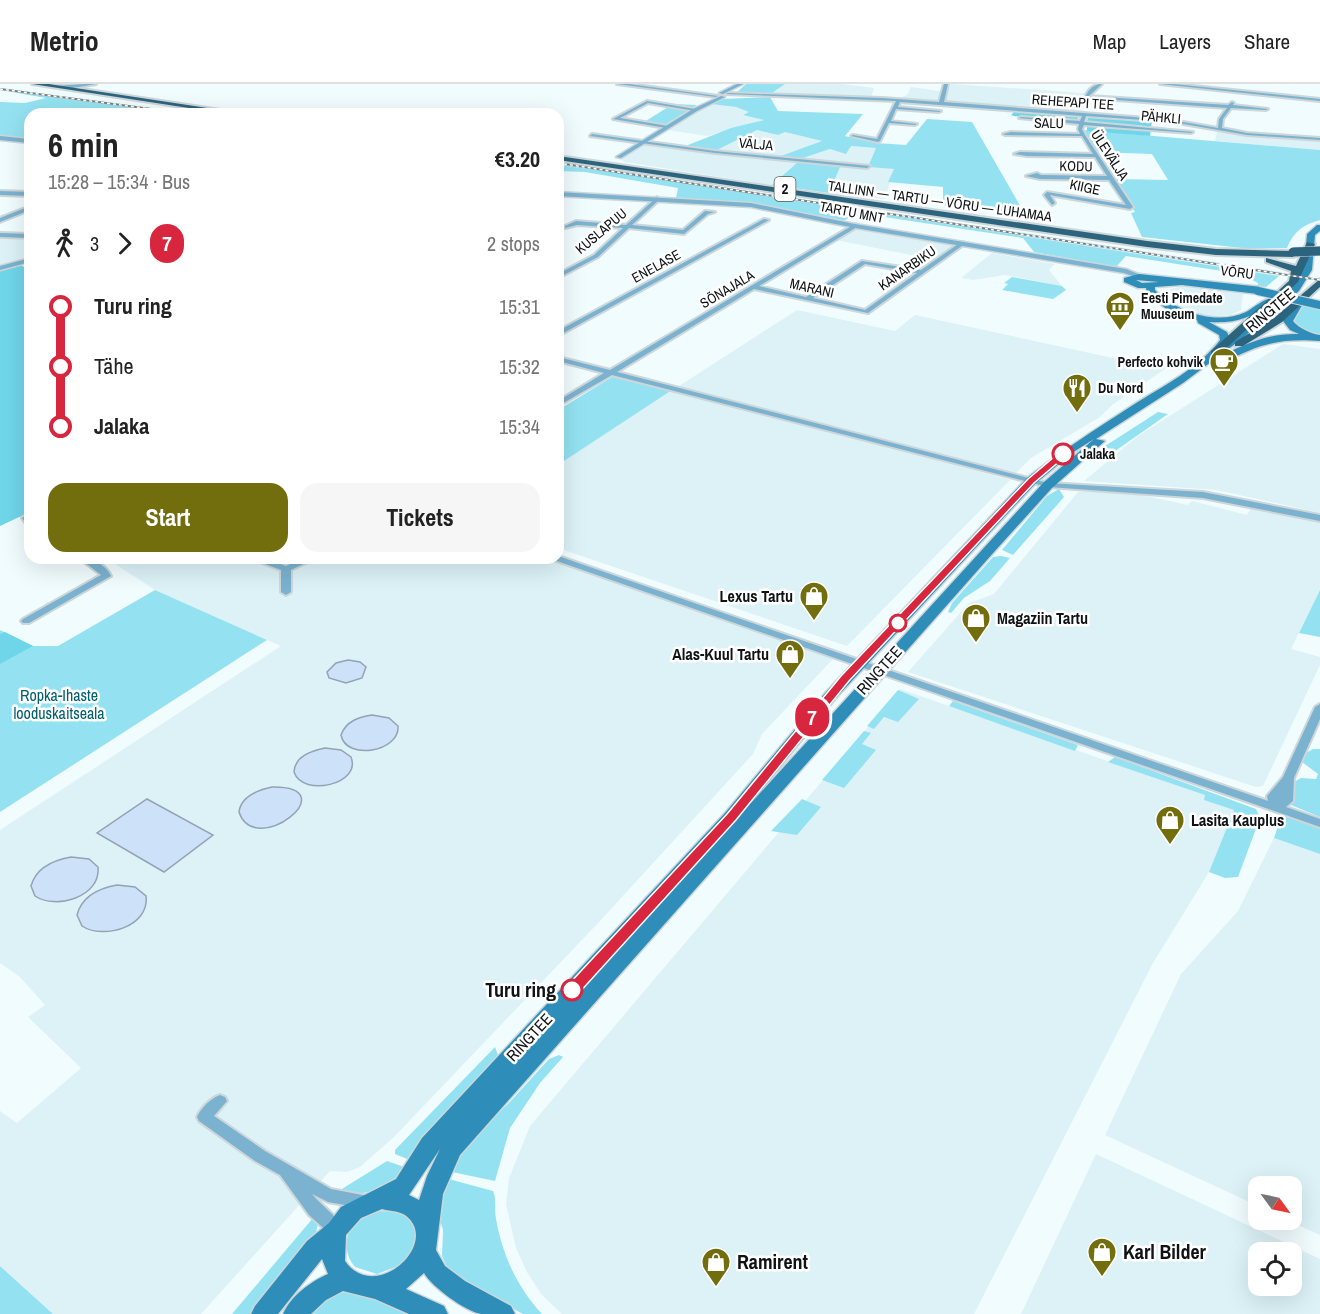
<!DOCTYPE html>
<html lang="en">
<head>
<meta charset="utf-8">
<style>
	body { margin:0; font-family:"Archivo Narrow",sans-serif; background:#f6f6f6; color:#222; height:100vh; display:flex; flex-direction:column; font-size:22px; white-space:nowrap }
	* { box-sizing:border-box; margin:0 }
	p { font-size:20px; color:#767676 }
	.icon { flex:none; width:33px; height:33px; fill:none; stroke:currentColor; stroke-width:2; stroke-linecap:round; stroke-linejoin:round }
	.map { position:relative; flex:1; overflow:hidden }
	.side { position:absolute; left:24px; top:24px; width:540px; height:456px; display:flex; flex-direction:column; background:#fff; border-radius:18px; box-shadow:0 6px 24px #0002 }
	.side>* { flex:none }
	.badge { padding:0 12px; border-radius:20px; font-size:21px; line-height:39px }
	.needle { width:39px; rotate:123deg }
	.fabs { position:absolute; left:1248px; top:1092px; display:grid; gap:12px }
	.fabs a { display:grid; place-items:center; width:54px; height:54px; border-radius:12px; background:#fff; box-shadow:0 6px 24px #0002; font-size:30px }
	.map>.badge { position:absolute; translate:-50% -50%; box-shadow:0 0 0 3px #fff }
	.legs { display:flex; align-items:center; gap:9px; height:66px; padding:0 24px; font-size:20px }
	.legs p { margin-inline-start:auto }
	.headline { display:flex; align-items:center; justify-content:space-between; height:102px; padding:0 24px }
	h1 { font-size:33px; font-weight:700; line-height:45px }
	.action { display:flex; gap:12px; margin-top:auto; padding:12px 24px }
	.action a { flex:1; height:69px; border-radius:18px; background:#726e0e; color:#fff; font-size:24px; font-weight:700; line-height:69px; text-align:center }
	.action a+a { background:#f6f6f6; color:#222 }
	ul { padding:0 24px; list-style:none }
	li { display:flex; align-items:center; gap:21px; height:60px; font-size:22px }
	li i { display:grid; place-items:center; width:9px; height:100%; margin:0 8px; background:currentColor }
	li i::after { content:''; width:15px; height:15px; margin:-8px; border:4px solid; border-radius:50%; background:#fff }
	li p { margin-inline-start:auto }
	li:first-child i { background:linear-gradient(#0000 50%,currentColor 0) }
	li:last-child i { background:linear-gradient(currentColor 50%,#0000 0) }
	header { display:flex; align-items:center; gap:36px; box-sizing:border-box; height:84px; padding:0 30px; background:#fff; border-bottom:2px solid #e0e0e0 }
	header strong { font-size:28px }
	nav { display:flex; gap:33px; margin-inline-start:auto; font-size:21px }
	.map>svg:first-child { display:block }
	.built { fill:#dcf2f7; fill-rule:evenodd }
	.green { fill:#94e2f1 }
	.forest { fill:#6fd6e9 }
	.water { fill:#cde1f9; stroke:#94a3b4; stroke-width:1.5 }
	.lines { fill:none; stroke-linecap:round; stroke-linejoin:round }
	.stream { stroke:#94a3b4; stroke-width:1.5 }
	.minor-casing { stroke:#cdd7d9; stroke-width:4 }
	.tertiary-casing { stroke:#cdd7d9; stroke-width:3 }
	.secondary-casing { stroke:#cdd7d9; stroke-width:3 }
	.trunk-casing { stroke:#cdd7d9; stroke-width:4 }
	.minor { fill:#7bb2d0; fill-rule:evenodd }
	.tertiary { fill:#7bb2d0; fill-rule:evenodd }
	.secondary { fill:#2e8eb9; fill-rule:evenodd }
	.trunk { fill:#2c647e; fill-rule:evenodd }
	.rail-casing { stroke:#788081; stroke-width:2 }
	.rail { stroke:#fff; stroke-width:1.5; stroke-dasharray:3; stroke-linecap:butt }
	.secondary-bridge-casing { stroke:#cdd7d9; stroke-width:10; stroke-linecap:butt }
	.trunk-bridge-casing { stroke:#cdd7d9; stroke-width:10; stroke-linecap:butt }
	.secondary-bridge { stroke:#2e8eb9; stroke-width:8 }
	.trunk-bridge { stroke:#2c647e; stroke-width:9 }
	.line-1 { fill:#d7263d; stroke:#fff; stroke-width:1.5 }
	.stop-1-dot { fill:#fff; stroke:#d7263d; stroke-width:3 }
	.labels { text-anchor:middle; stroke-width:5; stroke-linejoin:round; paint-order:stroke }
	.far-street-label { font-size:14px; fill:#0f1314; stroke:#fff }
	.far-poi-label { font-size:14px; font-weight:bold; fill:#0f1314; stroke:#fff; text-anchor:start }
	.far-stop-label { font-size:14px; font-weight:bold; fill:#0f1314; stroke:#fff; text-anchor:start }
	.shield { fill:#fff; stroke:#575a5a; stroke-width:1.5 }
	.shield-label { font-size:15px; font-weight:bold; fill:#0f1314 }
	.street-label { font-size:16px; fill:#0f1314; stroke:#fff }
	.poi-label { font-size:16px; font-weight:bold; fill:#0f1314; stroke:#fff; text-anchor:end }
	.park-label { font-size:16px; fill:#005f6c; stroke:#fff }
	.near-stop-label { font-size:20px; font-weight:bold; fill:#0f1314; stroke:#fff; text-anchor:end }
	.near-poi-label { font-size:20px; font-weight:bold; fill:#0f1314; stroke:#fff; text-anchor:start }
</style>
</head>
<body>
<header>
<strong>Metrio</strong>
<nav><a>Map</a><a>Layers</a><a>Share</a></nav>
</header>
<div class="map">
<svg width="1320" height="1230" viewBox="0 0 1320 1230">
	<rect width="100%" height="100%" fill="#f1fcff"/>
	<path class="built" d="M785 0H842L874 4 871 13 900 14 907 11 911 3 946 8 951 0 1085 9 1082 28 907 15 772 9Z
		M0 4 194 30 0 6Z
		M711 20 736 23 750 28 779 31 708 52 668 46Z
		M757 46 778 51 785 48 823 57 778 73 715 67Z
		M1217 48 1320 58V66L1215 57Z
		M646 59 799 77 772 101 624 78 621 74Z
		M851 62 877 64 869 83 894 85 885 115 829 109 842 79 800 75 830 65 846 69Z
		M558 78 1282 188 1283 190 1279 192 558 81Z
		M853 145 956 162 936 176 836 156Z
		M0 155 30 156V174L0 181Z
		M992 169 1055 180 1049 186 1062 202 1005 191 973 196 961 194Z
		M1182 202 1243 210 1241 226 1231 231 1219 232 1192 229 1168 221 1179 215 1168 206Z
		M797 226 895 247 915 231 1136 279 1149 277 1171 281 1112 321 1100 333 1031 374 1016 389 679 302Z
		M1283 260 1320 265V429L1217 406 1084 397 1138 352Z
		M672 306 879 360 1010 396 847 562 558 464V381Z
		M1078 408H1127L1188 421 1192 417 1247 431 1252 422 1320 436V506L1291 565 1320 573V581L1263 702 1256 703 908 588 969 519 994 510Z
		M106 474H546L833 575 762 650 753 670 600 837 394 1053 360 1083 347 1088 330 1087 201 1230H53L0 1182V1027L17 1039 81 984 28 933 45 921 20 893 0 879V746L281 562 155 506Z
		M900 605 1205 711V716L1234 726 1209 788 1153 879 974 1230H562L541 1210 527 1188 516 1164 506 1120 509 1094 530 1042Z
		M1274 754 1320 770V1151L1287 1136H1292V1102H1258V1122L1105 1051 1181 890 1238 827Z
		M1096 1070 1320 1175V1230H1021ZM1258 1168H1292V1202H1258Z"/>
	<path class="green" d="M746 0H785L772 9H736Z
		M0 6 180 30H30V56L0 53V18L25 19 46 14Z
		M770 13 778 27 863 30 845 52 876 59 906 61 927 35 972 38 1022 125C996 132 969 125 943 121V103L888 98 894 85 868 83 876 64 851 62 846 70 830 65 800 75 778 73 822 57 785 48 778 51 757 46 717 66 683 63 731 44 764 36 743 31 749 28 736 23 711 20 721 15Z
		M673 20 697 21 663 42 641 40Z
		M1083 46 1320 66V136C1303 141 1294 147 1287 164H1242L1142 153 1131 129 1135 128 1114 95 1168 96 1152 70 1096 68Z
		M799 77 841 81 829 109 772 101Z
		M558 81 605 87 1279 192 1266 203 1258 202V199L1241 190 1126 172 1116 183 1034 168 1023 154 858 129 843 137 751 119 676 114 678 104 585 88 558 87Z
		M1012 193 1062 202 1066 206 1053 215 1002 206 1008 200 1004 199Z
		M1305 220 1320 224V250L1300 245 1291 235Z
		M614 292 672 306 558 381V326Z
		M1158 328 1168 330 1108 372 1099 369 1102 364Z
		M1059 405 1064 413 1013 471 1002 466 1047 412Z
		M1001 472 1010 474 990 497 964 514 951 529 948 528 952 519 993 473Z
		M155 506 267 556 0 728V546L33 562H58Z
		M1320 506V553L1299 549Z
		M898 606 919 615 898 638 884 633 874 645 867 642Z
		M953 617 1078 661 1075 667 949 622Z
		M864 647 871 649 862 660 876 666 844 704 822 696Z
		M1313 665H1320V733L1291 721V706L1296 697 1301 694 1316 695 1318 690 1302 678 1306 669Z
		M1115 673 1256 725 1260 734 1238 793 1225 794 1209 788 1234 726 1204 716 1205 711 1108 678Z
		M802 715 821 723 797 751 771 747Z
		M1286 733 1320 744V770L1274 754 1281 734Z
		M495 963 498 971 495 977 412 1077 395 1070V1066Z
		M559 971 563 973 540 999 510 1044 495 1097 447 1087 472 1052 508 1020 549 975Z
		M387 1077 407 1084C393 1108 363 1112 337 1108Z
		M445 1094 493 1107C497 1116 494 1125 496 1135 502 1170 517 1203 542 1230H523L458 1194 446 1181 442 1172 443 1146 437 1127Z
		M402 1124 415 1141 416 1162 401 1181 377 1190 355 1183C338 1163 348 1135 374 1128 384 1126 392 1129 402 1124Z
		M313 1134 318 1139 315 1153 253 1230H232Z
		M0 1182 53 1230H0Z
		M340 1208 366 1212 420 1230H307L314 1222Z"/>
	<path class="forest" d="M1006 26 1079 32 1076 38 1014 32 1011 31 1014 28Z
		M1088 33 1152 37 1151 44 1087 38Z
		M1087 40 1151 45 1150 52 1087 47Z
		M21 181 30 187V428L0 442V187Z
		M5 548 33 562 0 580V550Z"/>
	<path class="water" d="M348 576 360 578 366 583 362 594 346 599 329 594 327 588 336 579Z
		M372 631 389 634 398 642C400 668 346 677 341 651 346 637 359 633 372 631Z
		M325 664 341 666 351 673C362 700 303 714 294 688 295 672 311 667 325 664Z
		M272 703C348 702 255 776 239 728 241 712 258 706 272 703Z
		M147 715 213 751 164 788 97 749Z
		M71 773 89 775 98 783C101 813 56 826 35 812L31 802C36 784 54 776 71 773Z
		M117 801 135 803 146 812C150 843 103 856 82 842L77 831C82 812 100 804 117 801Z"/>
	<g class="lines">
		<path class="stream" d="M0 153 11 154"/>
		<g class="minor-casing">
			<path id="minor" d="M85 0H96L73 4 54 2Z
				M617 0H629L718 12 716 13Z
				M944 0H948L944 18 1172 36 1218 44 1219 35 1227 24 1089 14 1088 18 1084 17C1086 8 1092 0 1102 0L1089 12 1228 21 1232 18 1234 19 1233 21 1268 25 1266 26 1231 24 1223 35 1222 44 1247 49 1320 54V56L1247 51 1172 38 1086 32 1084 38 1193 48 1191 49 1084 41 1082 45 1085 51 1133 123 1130 125 1050 111 1055 119 1052 121 1044 111 1047 108 1126 121 1109 96 1040 95 1026 92 1037 89 1041 91 1107 92 1095 73 1027 72 1014 70 1020 68 1093 70 1082 52 1005 51 1003 50 1011 48 1080 50 1078 45 1079 40 1019 34 1021 33 1080 37 1082 32 900 18 898 23 941 27 939 28 896 25 891 37 917 40 915 41 889 39 880 57 878 58 851 52 853 51 877 55 896 17 726 10 728 9 882 14 939 18Z
				M1160 0H1174L1320 15V17Z
				M647 17 695 25 697 26 695 27 648 19 620 34 668 42 666 44 613 35Z
				M592 50 715 67 870 82 867 84 715 69 590 52Z
				M0 107 30 108V112L0 111Z
				M657 113 659 116 632 141 683 146 705 127 715 128 708 130 684 150 629 144 598 173 558 194V190L594 171 623 144 577 141 565 144V142L576 137 626 141Z
				M30 122V126L0 138V134Z
				M764 135 769 136 558 252V247Z
				M855 140 858 142 857 143 759 202 806 213 862 177 921 186 961 158 966 159 868 229 754 205 617 288 1048 399 1203 408 1320 431V437L1203 414 1048 403 612 291 558 322V317L604 289 558 277V273L610 286ZM865 180 917 189 865 226 813 214Z
				M0 149 30 150V154L0 153Z
				M30 429V442L27 441 22 434Z
				M558 472 1268 717 1267 712 1283 693 1315 623 1320 620V635L1294 694 1293 717 1286 723 1320 735V743L554 476 552 474H558Z
				M79 474C91 474 106 480 111 492L29 539H23L21 537 23 535 101 491Z
				M249 474H263L286 482 303 474H316L291 486V508L286 511 281 508V486Z
				M220 1011 225 1013 227 1017 214 1032 265 1067 331 1105 373 1113 375 1118 373 1123 367 1125 328 1118 312 1110C321 1121 340 1135 345 1146L343 1151 337 1153 331 1151 309 1131 280 1091 255 1077 199 1037 197 1033C201 1024 211 1014 220 1011Z"/>
		</g>
		<g class="tertiary-casing">
			<path id="tertiary" d="M737 0H743L723 10 719 9Z
				M721 12 725 13 697 27 621 74 616 73 693 25Z
				M0 52 30 55V59L0 56Z
				M558 108 751 119 855 140 1126 185 1148 194 1144 196 1124 189 855 144 751 123 558 112Z
				M30 174V178L0 186V182Z"/>
		</g>
		<g class="secondary-casing">
			<path id="secondary" d="M1317 141H1320V147L1315 151 1312 186 1299 207 1239 257 1183 299 1096 355 1105 357 1052 404 994 468 460 1071 443 1110 436 1166 445 1182 465 1197 511 1222 515 1230C504 1230 492 1230 481 1230 465 1227 432 1203 424 1189L406 1205 444 1222 448 1230H409L375 1215 343 1207 326 1216 311 1230H283C291 1212 310 1198 328 1190L322 1175 278 1230H251L255 1222 307 1157 329 1139 341 1123 396 1095 422 1054 725 729 826 608 1027 394C1061 367 1096 345 1133 321 1163 302 1199 284 1220 256L1219 251 1198 239 1197 236 1165 224 1147 209 1146 204H1138L1124 198V194L1139 190 1262 203 1263 207 1258 210 1182 201 1155 203V206C1177 228 1216 242 1246 228 1255 223 1265 213 1275 214L1276 217C1305 193 1304 186 1307 150ZM1136 196 1159 198 1142 199ZM1273 219 1230 255 1227 248 1209 238C1234 240 1253 233 1273 219ZM1094 355 1044 398 751 719 836 614 1035 400 1072 369ZM440 1065 427 1092 419 1116 409 1111ZM382 1125C389 1127 399 1127 405 1131 442 1158 376 1221 345 1177L346 1151 361 1134Z
				M1299 215 1304 218 1293 237C1298 244 1312 250 1320 251V257C1279 254 1259 260 1223 279H1215V275C1243 261 1267 249 1299 250L1290 246 1283 237 1296 216Z"/>
		</g>
		<g class="trunk-casing">
			<path id="trunk" d="M32 0H49L247 30H228Z
				M558 72 1147 157 1216 165 1294 167 1299 170 1294 173 1216 171 1147 163 558 76Z
				M1307 158 1315 160 1298 198 1219 271H1211V267L1289 197 1291 187 1266 178V174L1296 182Z
				M1320 195V203L1282 238 1243 262H1235V258L1274 234Z"/>
		</g>
		<use href="#minor" class="minor"/>
		<use href="#tertiary" class="tertiary"/>
		<use href="#secondary" class="secondary"/>
		<use href="#trunk" class="trunk"/>
		<g class="rail-casing">
			<path id="rail" d="M0 5 189 30
				M558 79 1320 196"/>
		</g>
		<use href="#rail" class="rail"/>
		<g class="secondary-bridge-casing">
			<path id="secondary-bridge" d="M1258 207 1320 221"/>
		</g>
		<g class="trunk-bridge-casing">
			<path id="trunk-bridge" d="M1293 168 1320 167"/>
		</g>
		<use href="#secondary-bridge" class="secondary-bridge"/>
		<use href="#trunk-bridge" class="trunk-bridge"/>
	</g>
	<path class="line-1" d="M1060 368 1068 370 1034 399 849 597 736 736 578 910H567L565 906 567 902 727 730 841 592 1028 395Z"/>
	<defs>
		<g id="museum-pin" transform="scale(1.5)"><path d="M0 17L-7.5 6A9.5 9.5 0 1 1 7.5 6Z" fill="#726e0e" stroke="#fff"/><path d="M0-6L6-3V-2H-6V-3ZM-5-1h2V3h-2ZM-1-1h2V3h-2ZM3-1h2V3H3ZM-6 4H6V6H-6Z" fill="#fff"/></g>
		<g id="cafe-pin" transform="scale(1.5)"><path d="M0 17L-7.5 6A9.5 9.5 0 1 1 7.5 6Z" fill="#726e0e" stroke="#fff"/><path d="M-5.5-4.5H6V0H3Q3 3.5 0 3.5H-2.5Q-5.5 3.5-5.5 0ZM3-3.2v2h1.7v-2ZM-6 4.5H4V6H-6Z" fill="#fff"/></g>
		<g id="restaurant-pin" transform="scale(1.5)"><path d="M0 17L-7.5 6A9.5 9.5 0 1 1 7.5 6Z" fill="#726e0e" stroke="#fff"/><path d="M-5-6h1v4h1v-4h1v4h1v-4h1v5L-1.5 .5V6h-2V.5L-5-1ZM5-6V6H3V1.5H1.5Q1.5-4 5-6Z" fill="#fff"/></g>
		<g id="shop-pin" transform="scale(1.5)"><path d="M0 17L-7.5 6A9.5 9.5 0 1 1 7.5 6Z" fill="#726e0e" stroke="#fff"/><path d="M-5-2.5h2.3a2.7 3.5 0 0 1 5.4 0H5L5.5 6h-11ZM-1.5-2.5h3a1.5 2.3 0 0 0-3 0Z" fill="#fff"/></g>
	</defs>
	<g fill-rule="evenodd">
		<use href="#museum-pin" x="1120" y="222"/>
		<use href="#cafe-pin" x="1224" y="278"/>
		<use href="#restaurant-pin" x="1077" y="304"/>
		<use href="#shop-pin" x="814" y="512"/>
		<use href="#shop-pin" x="976" y="534"/>
		<use href="#shop-pin" x="790" y="570"/>
		<use href="#shop-pin" x="1170" y="736"/>
		<use href="#shop-pin" x="1102" y="1168"/>
		<use href="#shop-pin" x="716" y="1178"/>
	</g>
	<g class="stop-1-dot">
		<circle cx="1063" cy="370" r="10"/>
		<circle cx="898" cy="539" r="8"/>
		<circle cx="572" cy="906" r="10"/>
	</g>
	<g class="labels">
		<g class="far-street-label">
			<text transform="translate(1073 18) rotate(4)" y="5">REHEPAPI TEE</text>
			<text transform="translate(1161 33) rotate(5)" y="5">PÄHKLI</text>
			<text transform="translate(1049 39) rotate(1)" y="5">SALU</text>
			<text transform="translate(756 60) rotate(5)" y="5">VÄLJA</text>
			<text transform="translate(1110 71) rotate(57)" y="5">ÜLEVÄLJA</text>
			<text transform="translate(1076 82) rotate(1)" y="5">KODU</text>
			<text transform="translate(1085 103) rotate(12)" y="5">KIIGE</text>
			<text transform="translate(940 117) rotate(8)" y="5">TALLINN — TARTU — VÕRU — LUHAMAA</text>
			<text transform="translate(852 128) rotate(11)" y="5">TARTU MNT</text>
			<text transform="translate(601 147) rotate(-40)" y="5">KUSLAPUU</text>
			<text transform="translate(656 182) rotate(-29)" y="5">ENELASE</text>
			<text transform="translate(907 184) rotate(-35)" y="5">KANARBIKU</text>
			<text transform="translate(1237 188) rotate(7)" y="5">VÕRU</text>
			<text transform="translate(812 204) rotate(13)" y="5">MARANI</text>
			<text transform="translate(727 205) rotate(-31)" y="5">SÕNAJALA</text>
		</g>
		<g class="far-poi-label">
			<text x="1141" y="219">Eesti Pimedate<tspan x="1141" dy="16">Muuseum</tspan></text>
			<text x="1203" y="283" text-anchor="end">Perfecto kohvik</text>
			<text x="1098" y="309">Du Nord</text>
		</g>
		<g class="far-stop-label">
			<text x="1080" y="375">Jalaka</text>
		</g>
		<rect class="shield" x="774.5" y="93" width="21" height="24" rx="4.5"/>
		<g class="shield-label">
			<text x="785" y="110">2</text>
		</g>
		<g class="street-label">
			<text transform="translate(1270 226) rotate(-40)" y="6">RINGTEE</text>
			<text transform="translate(879 586) rotate(-48)" y="6">RINGTEE</text>
			<text transform="translate(529 953) rotate(-47)" y="6">RINGTEE</text>
		</g>
		<g class="poi-label">
			<text x="793" y="518">Lexus Tartu</text>
			<text x="997" y="540" text-anchor="start">Magaziin Tartu</text>
			<text x="769" y="576">Alas-Kuul Tartu</text>
			<text x="1191" y="742" text-anchor="start">Lasita Kauplus</text>
		</g>
		<g class="park-label">
			<text x="59" y="617">Ropka-Ihaste<tspan x="59" dy="18">looduskaitseala</tspan></text>
		</g>
		<g class="near-stop-label">
			<text x="556" y="913">Turu ring</text>
		</g>
		<g class="near-poi-label">
			<text x="1123" y="1175">Karl Bilder</text>
			<text x="737" y="1185">Ramirent</text>
		</g>
	</g>
</svg>
<div class="fabs">
<a><svg class="needle" viewBox="-14 -14 28 28"><path d="M0-13l5 13h-10z" fill="#e53935"/><path d="M0 13l5-13h-10z" fill="#767676"/></svg></a>
<a><svg class="icon" aria-label="locate" viewBox="0 0 24 24"><circle cx="12" cy="12" r="6"/><path d="M12 2v4M12 18v4M2 12h4M18 12h4"/></svg></a>
</div>
<b class="badge" style="left:812px;top:633px;background:#d7263d;color:#fff">7</b>
<section class="side">
<div class="headline"><div><h1>6 min</h1><p>15:28 – 15:34 · Bus</p></div><b>€3.20</b></div>
<div class="legs"><svg class="icon" aria-label="walk" viewBox="0 0 24 24"><circle cx="13" cy="4" r="2"/><path d="M13 8l-2 6 4 7M11 14l-3 7M7 12l3-4h3l4 4"/></svg>3<svg class="icon" aria-label="forward" viewBox="0 0 24 24"><path d="M9 5l7 7-7 7"/></svg><b class="badge" style="background:#d7263d;color:#fff">7</b><p>2 stops</p></div>
<ul>
<li><i style="color:#d7263d"></i><b>Turu ring</b><p>15:31</p></li>
<li><i style="color:#d7263d"></i><span>Tähe</span><p>15:32</p></li>
<li><i style="color:#d7263d"></i><b>Jalaka</b><p>15:34</p></li>
</ul>
<div class="action"><a>Start</a><a>Tickets</a></div>
</section>
</div>
</body>
</html>
